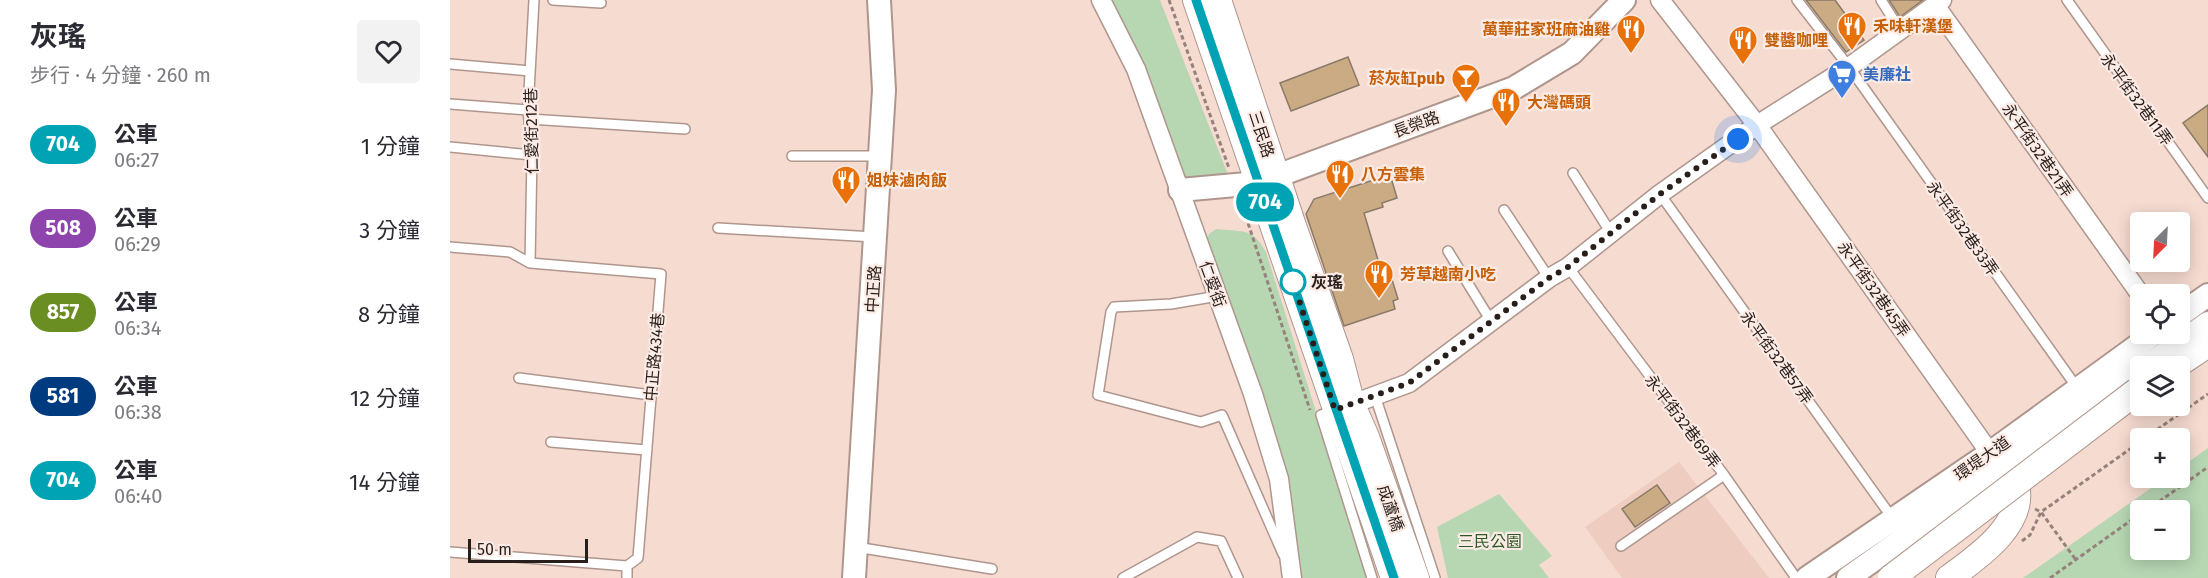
<!DOCTYPE html>
<html lang="zh-TW">
<head>
<meta charset="utf-8">
<style>
	body { margin:0; font-family:"Fira Sans","Noto Sans TC",sans-serif; background:#f2f2f3; color:#2b2b33; height:100vh; display:flex; flex-direction:column; font-size:22px; white-space:nowrap }
	* { box-sizing:border-box; margin:0 }
	p { font-size:20px; color:#7c7c81 }
	.icon { flex:none; width:33px; height:33px; fill:none; stroke:currentColor; stroke-width:2; stroke-linecap:round; stroke-linejoin:round }
	.map { position:relative; flex:1; overflow:hidden }
	.drawer { display:flex; flex-direction:column; background:#fff; width:450px }
	.drawer>* { flex:none }
	.badge { padding:0 12px; border-radius:20px; font-size:21px; line-height:39px }
	.needle { width:39px; rotate:204deg }
	.controls { position:absolute; left:1680px; top:212px; display:grid; gap:12px }
	.controls a { display:grid; place-items:center; width:60px; height:60px; border-radius:6px; background:#fff; box-shadow:0 3px 15px #0003; font-size:30px }
	.scale { position:absolute; left:18px; bottom:15px; width:120px; box-sizing:border-box; padding-left:6px; border:3px solid #281f1b; border-top:0; font-size:16px; line-height:21px; white-space:nowrap; color:#281f1b; -webkit-text-stroke:4px #fcebe5; paint-order:stroke }
	.you { position:absolute; width:30px; height:30px; margin:-15px; border:4px solid #fff; border-radius:50%; background:#1a73e8; box-shadow:0 0 0 9px #1a73e833 }
	.map>.badge { position:absolute; translate:-50% -50%; box-shadow:0 0 0 3px #fff }
	.round { display:grid; place-items:center; flex:none; width:63px; height:63px; border-radius:6px; background:#f2f2f3 }
	.summary { display:flex; align-items:center; justify-content:space-between; height:102px; padding:0 30px }
	h1 { font-size:28px; font-weight:700; line-height:45px }
	ul { padding:0; list-style:none }
	li { display:flex; align-items:center; gap:18px; height:84px; padding:0 30px }
	li div { flex:1 }
	li b { display:block; font-size:22px }
	li em { font-style:normal }
	li .badge { min-width:66px; font-weight:700; text-align:center }
	main { display:flex; flex:1; min-height:0 }
	.map>svg:first-child { display:block }
	.built { fill:#efccc0 }
	.green { fill:#b7d7b3; fill-rule:evenodd }
	.building { fill:#cbab83; stroke:#897a68; stroke-width:1.5 }
	.lines { fill:none; stroke-linecap:round; stroke-linejoin:round }
	.service-casing { stroke:#af968d; stroke-width:12 }
	.minor-casing { stroke:#af968d; stroke-width:21 }
	.tertiary-casing { stroke:#af968d; stroke-width:26 }
	.secondary-casing { stroke:#af968d; stroke-width:28 }
	.path { stroke:#95827b; stroke-width:3; stroke-dasharray:4.5 3; stroke-linecap:butt }
	.service { stroke:#fff; stroke-width:9 }
	.minor { stroke:#fff; stroke-width:18 }
	.tertiary { stroke:#fff; stroke-width:22 }
	.secondary { stroke:#fff; stroke-width:26 }
	.secondary-bridge-casing { stroke:#af968d; stroke-width:28; stroke-linecap:butt }
	.secondary-bridge { stroke:#fff; stroke-width:26 }
	.line-casing { stroke:#fff; stroke-width:14 }
	.line { stroke:#00a3b4; stroke-width:9 }
	.walk { stroke:#281f1b; stroke-width:6; stroke-dasharray:0 10.8 }
	.stop-dot { fill:#fff; stroke:#00a3b4; stroke-width:3 }
	.labels { text-anchor:middle; stroke-width:4.5; stroke-linejoin:round; paint-order:stroke }
	.food-label { font-size:16px; font-weight:bold; fill:#c56008; stroke:#fcebe5; text-anchor:start }
	.shop-label { font-size:16px; font-weight:bold; fill:#366cbe; stroke:#fcebe5; text-anchor:start }
	.street-label { font-size:16px; fill:#281f1b; stroke:#fcebe5 }
	.stop-label { font-size:16px; font-weight:bold; fill:#281f1b; stroke:#fcebe5; text-anchor:start }
	.park-label { font-size:16px; fill:#2b5926; stroke:#fcebe5 }
</style>
</head>
<body>
<main>
<section class="drawer">
<div class="summary"><div><h1>灰瑤</h1><p>步行 · 4 分鐘 · 260 m</p></div><a class="round"><svg class="icon" aria-label="heart" viewBox="0 0 24 24"><path d="M12 20l-8-8c-3-5 5-10 8-4 3-6 11-1 8 4z"/></svg></a></div>
<ul>
<li><span class="badge" style="background:#00a3b4;color:#fff">704</span><div><b>公車</b><p>06:27</p></div><em>1 分鐘</em></li>
<li><span class="badge" style="background:#8e44ad;color:#fff">508</span><div><b>公車</b><p>06:29</p></div><em>3 分鐘</em></li>
<li><span class="badge" style="background:#6b8e23;color:#fff">857</span><div><b>公車</b><p>06:34</p></div><em>8 分鐘</em></li>
<li><span class="badge" style="background:#003b80;color:#fff">581</span><div><b>公車</b><p>06:38</p></div><em>12 分鐘</em></li>
<li><span class="badge" style="background:#00a3b4;color:#fff">704</span><div><b>公車</b><p>06:40</p></div><em>14 分鐘</em></li>
</ul>
</section>
<div class="map">
<svg width="1758" height="578" viewBox="0 0 1758 578">
	<rect width="100%" height="100%" fill="#f6dbd1"/>
	<path class="built" d="M1229 462 1319 578H1172L1135 527Z"/>
	<path class="green" d="M655 0H710L782 185 730 190Z
		M766 229C793 232 802 227 816 252L918 578H851V567L835 479 756 241 759 234Z
		M1758 448V578H1573L1717 477H1730V468ZM1690 510H1730V549H1690Z
		M1049 494 1102 556 1089 565 1099 578H998L987 527Z"/>
	<path class="building" d="M1356 0H1385L1414 40 1396 52Z
		M1439 0H1473L1450 17Z
		M898 57 909 85 841 111 830 83Z
		M1758 105V157L1733 123Z
		M933 177 935 183 942 181 947 198 932 203 933 207 914 213 931 270 934 274 940 273 948 299 943 301 945 309 894 326 856 214 864 199Z
		M1207 485 1220 503 1185 527 1172 509Z"/>
	<g class="lines">
		<g class="service-casing">
			<path id="service" d="M103 0 151 3
				M1347 0 1399 67 1628 389
				M1431 0 1450 30
				M1617 0 1758 198
				M0 64 80 71
				M0 104 78 110
				M79 119 235 129
				M0 147 82 155
				M342 156H431
				M1123 173 1161 233
				M1210 194 1443 519
				M1054 210 1099 278
				M268 228 424 237
				M0 247 60 252 80 263 211 274 188 558 177 566
				M998 251 1041 321
				M80 263 82 155 78 110 84 0
				M1118 267 1274 475 1346 578
				M768 296 721 304 664 307 661 312 648 395 751 422 772 415 833 554
				M69 378 201 395
				M925 396 985 578
				M885 410 871 415 922 578
				M101 442 197 450
				M1171 546 1274 475
				M406 547 542 569
				M0 552 177 566
				M177 566V578
				M673 578 747 537 771 541 788 578"/>
		</g>
		<g class="minor-casing">
			<path id="minor" d="M651 0 686 69 803 394 829 479 842 578
				M1210 0 1307 125 1540 453
				M1485 5 1690 294
				M892 408 959 383 1099 278 1118 267 1210 194 1307 125 1399 67 1492 0"/>
		</g>
		<g class="tertiary-casing">
			<path id="tertiary" d="M730 190 808 183 1064 88 1122 53 1174 0
				M1730 315 1758 295
				M1697 366 1758 323
				M404 578 434 90 429 0
				M1357 578 1540 453 1705 333
				M1398 578 1690 371"/>
		</g>
		<g class="secondary-casing">
			<path id="secondary" d="M746 0 944 578
				M768 0 843 226 890 359 902 405 916 437 966 578
				M1725 366 1758 344
				M1499 578C1526 558 1576 525 1566 485 1562 473 1548 462 1540 453"/>
		</g>
		<path class="path" d="M719 0 779 168
			M791 202 860 410
			M1695 438 1758 394
			M1585 509 1591 512 1626 560
			M1697 510 1758 467
			M1572 541 1580 535 1591 512 1690 442
			M1600 578 1690 514"/>
		<use href="#service" class="service"/>
		<use href="#minor" class="minor"/>
		<use href="#tertiary" class="tertiary"/>
		<use href="#secondary" class="secondary"/>
		<g class="secondary-bridge-casing">
			<path id="secondary-bridge" d="M1441 578 1687 391"/>
		</g>
		<use href="#secondary-bridge" class="secondary-bridge"/>
	</g>
	<g class="lines">
		<g class="line-casing">
			<path id="line" d="M746 0 944 578"/>
		</g>
		<use href="#line" class="line"/>
		<path class="walk" d="M843 282 885 410 959 383 1099 278 1118 267 1210 194 1288 139"/>
	</g>
	<defs>
		<g id="restaurant-pin" transform="scale(1.5)"><path d="M0 17L-7.5 6A9.5 9.5 0 1 1 7.5 6Z" fill="#e8710a" stroke="#fcebe5"/><path d="M-5-6h1v4h1v-4h1v4h1v-4h1v5L-1.5 .5V6h-2V.5L-5-1ZM5-6V6H3V1.5H1.5Q1.5-4 5-6Z" fill="#fff"/></g>
		<g id="supermarket-pin" transform="scale(1.5)"><path d="M0 17L-7.5 6A9.5 9.5 0 1 1 7.5 6Z" fill="#3f7fe0" stroke="#fcebe5"/><path d="M-6-5.5h2.5l.6 2H6L4.5 2H-2.5L-4.4-4H-6ZM-1.5 3.2a1.3 1.3 0 1 0 .1 0ZM3 3.2a1.3 1.3 0 1 0 .1 0Z" fill="#fff"/></g>
		<g id="bar-pin" transform="scale(1.5)"><path d="M0 17L-7.5 6A9.5 9.5 0 1 1 7.5 6Z" fill="#e8710a" stroke="#fcebe5"/><path d="M-6-5H6L.8 .8V4.5H3.5V6h-7V4.5H-.8V.8Z" fill="#fff"/></g>
	</defs>
	<g fill-rule="evenodd">
		<use href="#restaurant-pin" x="1402" y="26"/>
		<use href="#restaurant-pin" x="1181" y="29"/>
		<use href="#restaurant-pin" x="1293" y="40"/>
		<use href="#supermarket-pin" x="1392" y="74"/>
		<use href="#bar-pin" x="1016" y="78"/>
		<use href="#restaurant-pin" x="1056" y="102"/>
		<use href="#restaurant-pin" x="890" y="174"/>
		<use href="#restaurant-pin" x="396" y="180"/>
		<use href="#restaurant-pin" x="929" y="274"/>
	</g>
	<circle class="stop-dot" cx="843" cy="282" r="12"/>
	<g class="labels">
		<g class="food-label">
			<text x="1423" y="32">禾味軒漢堡</text>
			<text x="1160" y="35" text-anchor="end">萬華莊家班麻油雞</text>
			<text x="1314" y="46">雙醬咖哩</text>
			<text x="995" y="84" text-anchor="end">菸灰缸pub</text>
			<text x="1077" y="108">大灣碼頭</text>
			<text x="911" y="180">八方雲集</text>
			<text x="417" y="186">姐妹滷肉飯</text>
			<text x="950" y="280">芳草越南小吃</text>
		</g>
		<g class="shop-label">
			<text x="1413" y="80">美廉社</text>
		</g>
		<g class="street-label">
			<text transform="translate(1687 99) rotate(54)" y="6">永平街32巷11弄</text>
			<text transform="translate(966 124) rotate(-20)" y="6">長榮路</text>
			<text transform="translate(81 131) rotate(-91)" y="6">仁愛街212巷</text>
			<text transform="translate(812 134) rotate(72)" y="6">三民路</text>
			<text transform="translate(1588 150) rotate(55)" y="6">永平街32巷21弄</text>
			<text transform="translate(1513 228) rotate(55)" y="6">永平街32巷33弄</text>
			<text transform="translate(763 284) rotate(70)" y="6">仁愛街</text>
			<text transform="translate(423 289) rotate(-86)" y="6">中正路</text>
			<text transform="translate(1424 289) rotate(55)" y="6">永平街32巷45弄</text>
			<text transform="translate(204 357) rotate(-85)" y="6">中正路434巷</text>
			<text transform="translate(1327 357) rotate(54)" y="6">永平街32巷57弄</text>
			<text transform="translate(1233 421) rotate(53)" y="6">永平街32巷69弄</text>
			<text transform="translate(1532 458) rotate(-35)" y="6">環堤大道</text>
			<text transform="translate(941 508) rotate(71)" y="6">成蘆橋</text>
		</g>
		<g class="stop-label">
			<text x="861" y="288">灰瑤</text>
		</g>
		<g class="park-label">
			<text x="1040" y="547">三民公園</text>
		</g>
	</g>
</svg>
<div class="controls">
<a><svg class="needle" viewBox="-14 -14 28 28"><path d="M0-13l5 13h-10z" fill="#e53935"/><path d="M0 13l5-13h-10z" fill="#7c7c81"/></svg></a>
<a><svg class="icon" aria-label="locate" viewBox="0 0 24 24"><circle cx="12" cy="12" r="6"/><path d="M12 2v4M12 18v4M2 12h4M18 12h4"/></svg></a>
<a><svg class="icon" aria-label="layers" viewBox="0 0 24 24"><path d="M12 4l9 5-9 5-9-5zM3 14l9 5 9-5"/></svg></a>
<a>+</a>
<a>−</a>
</div>
<div class="scale">50 m</div>
<div class="you" style="left:1288px;top:139px"></div>
<b class="badge" style="left:815px;top:202px;background:#00a3b4;color:#fff">704</b>
</div>
</main>
</body>
</html>
